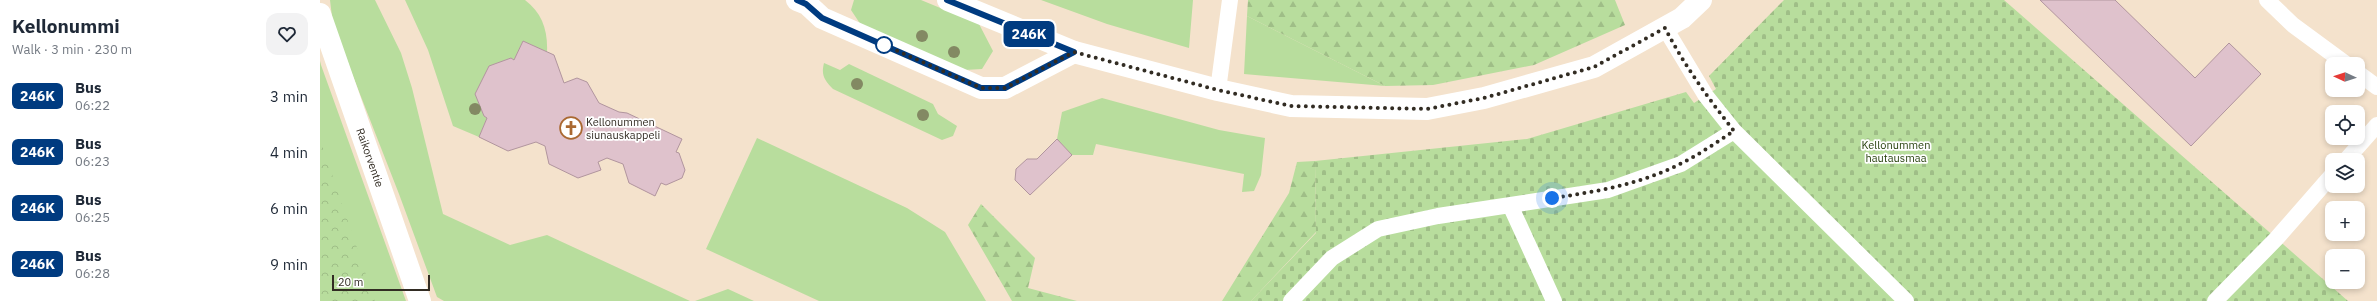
<!DOCTYPE html>
<html lang="en">
<head>
<meta charset="utf-8">
<style>
	body { margin:0; font-family:"IBM Plex Sans",sans-serif; background:#f2f2f3; color:#1f2937; height:100vh; display:flex; flex-direction:column; font-size:15px; white-space:nowrap }
	* { box-sizing:border-box; margin:0 }
	p { font-size:13px; color:#747a83 }
	.icon { flex:none; width:22px; height:22px; fill:none; stroke:currentColor; stroke-width:2; stroke-linecap:round; stroke-linejoin:round }
	.map { position:relative; flex:1; overflow:hidden }
	.drawer { display:flex; flex-direction:column; background:#fff; width:320px }
	.drawer>* { flex:none }
	.badge { padding:0 8px; border-radius:6px; font-size:14px; line-height:26px }
	.needle { width:26px; rotate:273deg }
	.buttons { position:absolute; left:2005px; top:57px; display:grid; gap:8px }
	.buttons a { display:grid; place-items:center; width:40px; height:40px; border-radius:8px; background:#fff; box-shadow:0 2px 6px #0003; font-size:20px }
	.scale { position:absolute; left:12px; bottom:10px; width:98px; box-sizing:border-box; padding-left:4px; border:2px solid #322c23; border-top:0; font-size:11px; line-height:14px; white-space:nowrap; color:#322c23; -webkit-text-stroke:3px #fff; paint-order:stroke }
	.you { position:absolute; width:20px; height:20px; margin:-10px; border:3px solid #fff; border-radius:50%; background:#1a73e8; box-shadow:0 0 0 6px #1a73e833 }
	.map>.badge { position:absolute; translate:-50% -50%; box-shadow:0 0 0 2px #fff }
	.round { display:grid; place-items:center; flex:none; width:42px; height:42px; border-radius:12px; background:#f2f2f3 }
	.summary { display:flex; align-items:center; justify-content:space-between; height:68px; padding:0 12px }
	h1 { font-size:19px; font-weight:700; line-height:30px }
	ul { padding:0; list-style:none }
	li { display:flex; align-items:center; gap:12px; height:56px; padding:0 12px }
	li div { flex:1 }
	li b { display:block; font-size:15px }
	li em { font-style:normal }
	li .badge { min-width:44px; font-weight:700; text-align:center }
	main { display:flex; flex:1; min-height:0 }
	.map>svg:first-child { display:block }
	.grass { fill:#b8dd9d }
	.forest { fill:url(#forest-firs) }
	.cemetery { fill:url(#cemetery-stones) }
	.park { fill:url(#park-crowns) }
	.building { fill:#dfc2cc; stroke:#b1959e }
	.lines { fill:none; stroke-linecap:round; stroke-linejoin:round }
	.lane { stroke:#fff; stroke-width:16 }
	.street { stroke:#fff; stroke-width:22 }
	.tree { fill:#838963 }
	.line-casing { stroke:#fff; stroke-width:9 }
	.line { stroke:#003b80; stroke-width:6 }
	.walk { stroke:#322c23; stroke-width:4; stroke-dasharray:0 7.2 }
	.stop-dot { fill:#fff; stroke:#003b80; stroke-width:2 }
	.labels { text-anchor:middle; stroke-width:3.5; stroke-linejoin:round; paint-order:stroke }
	.poi-label { font-size:11px; fill:#322c23; stroke:#fff; text-anchor:start }
	.park-label { font-size:11px; fill:#27410d; stroke:#fff }
	.street-label { font-size:11px; fill:#322c23; stroke:#fff }
</style>
</head>
<body>
<main>
<section class="drawer">
<div class="summary"><div><h1>Kellonummi</h1><p>Walk · 3 min · 230 m</p></div><a class="round"><svg class="icon" aria-label="heart" viewBox="0 0 24 24"><path d="M12 20l-8-8c-3-5 5-10 8-4 3-6 11-1 8 4z"/></svg></a></div>
<ul>
<li><span class="badge" style="background:#003b80;color:#fff">246K</span><div><b>Bus</b><p>06:22</p></div><em>3 min</em></li>
<li><span class="badge" style="background:#003b80;color:#fff">246K</span><div><b>Bus</b><p>06:23</p></div><em>4 min</em></li>
<li><span class="badge" style="background:#003b80;color:#fff">246K</span><div><b>Bus</b><p>06:25</p></div><em>6 min</em></li>
<li><span class="badge" style="background:#003b80;color:#fff">246K</span><div><b>Bus</b><p>06:28</p></div><em>9 min</em></li>
</ul>
</section>
<div class="map">
<svg width="2057" height="301" viewBox="0 0 2057 301">
	<defs>
		<pattern id="forest-firs" width="22" height="20" patternUnits="userSpaceOnUse"><rect width="22" height="20" fill="#b8dd9d"/><path d="M5 1l3.5 6h-7zM16 11l3.5 6h-7z" fill="#9fbe87"/></pattern>
		<pattern id="cemetery-stones" width="16" height="16" patternUnits="userSpaceOnUse"><rect width="16" height="16" fill="#b8dd9d"/><path d="M2 7V4a2 2 0 0 1 4 0v3zM10 15v-3a2 2 0 0 1 4 0v3z" fill="#9fbe87"/></pattern>
		<pattern id="park-crowns" width="20" height="18" patternUnits="userSpaceOnUse"><rect width="20" height="18" fill="#b8dd9d"/><path d="M2 6a3 3 0 1 1 6 0M12 15a3 3 0 1 1 6 0" fill="none" stroke="#9fbe87"/></pattern>
	</defs>
	<rect width="100%" height="100%" fill="#f4e2cc"/>
	<path class="grass" d="M10 0H55L81 53 92 88 123 214 190 245 227 235 370 301H124L117 297 79 194 13 25Z
		M85 0H205C222 13 228 30 227 52L203 41 194 60 191 58 156 94 164 116 167 118 159 137 133 126 108 50Z
		M534 0H601L659 24 673 51 662 69 644 70 541 25 531 10Z
		M721 0H873L869 48 787 24Z
		M927 16 1065 86 924 74Z
		M0 61 1 65 86 301H0Z
		M504 63 520 70 529 64 613 104 618 114 637 126 633 136 622 140 513 89C504 80 501 75 504 63Z
		M782 98 899 130 945 138 941 175 934 191 922 192 924 174 776 144 773 155H752L737 139 742 112Z
		M437 138 587 208 625 232 666 301H499L386 249Z
		M408 289 434 301H375Z"/>
	<path class="forest" d="M928 0H1295L1305 25 1214 65 1113 85 1065 86 927 16Z
		M995 161 996 232 931 301H902L969 193 977 162Z
		M661 204 715 258 708 288 757 301H692L648 225Z"/>
	<path class="cemetery" d="M1464 0H1684L2028 301H931L996 233 995 161 1207 139 1366 92 1374 103 1396 89 1389 76Z"/>
	<path class="park" d="M0 139 55 301H0Z"/>
	<path class="building" d="M1720 0H1795L1875 78 1909 43 1941 74 1871 146Z
		M203 41 234 55 244 83 257 78 267 82 279 103 299 112 307 113 362 139 356 152 359 153 365 170 362 178 346 185 341 183 335 196 309 183 303 164 287 158 278 162 281 170 258 178 229 164 225 146 216 142 188 151 159 137 167 118 164 116 155 94 169 66 191 58 194 60Z
		M737 139 752 155 710 195 695 180 696 169 707 159H717Z"/>
	<g class="lines">
		<path class="lane" d="M1947 0 1973 25 2026 64
			M1345 28 1386 96 1414 131 1586 301
			M2038 73 2057 87
			M898 90 910 0
			M2026 160 2057 125
			M1190 205 1234 301
			M971 301 1012 258 1058 229 1118 216 1288 190 1361 164 1414 131
			M1895 301 1956 239 2012 175"/>
		<g class="street">
			<path d="M477 0 487 4 502 18 661 88H685L754 52"/>
			<path d="M628 0 754 52 898 90 971 106 1107 109 1164 98 1274 67 1362 18 1381 0"/>
			<path id="s1" d="M0 14 100 301"/>
		</g>
	</g>
	<g class="tree">
		<circle cx="602" cy="36" r="6"/>
		<circle cx="634" cy="52" r="6"/>
		<circle cx="537" cy="84" r="6"/>
		<circle cx="155" cy="109" r="6"/>
		<circle cx="603" cy="115" r="6"/>
	</g>
	<g class="lines">
		<g class="line-casing">
			<path id="line" d="M477 0 486 4 502 18 661 88H685L754 52 627 0"/>
		</g>
		<use href="#line" class="line"/>
		<path class="walk" d="M564 45 661 88H685L754 52 898 90 971 106 1107 109 1164 98 1274 67 1345 28C1364 65 1388 98 1414 131 1397 142 1380 154 1362 163 1322 184 1276 192 1232 198"/>
	</g>
	<defs>
		<g id="church-ring" transform="scale(1.15)"><circle r="9.5" fill="#fff" stroke="#aa6932" stroke-width="1.5"/><path d="M-1.2-6h2.4v3.5h3.3v2.4h-3.3V6h-2.4V-.1h-3.3v-2.4h3.3Z" fill="#aa6932"/></g>
	</defs>
	<g fill-rule="evenodd">
		<use href="#church-ring" x="251" y="128"/>
	</g>
	<circle class="stop-dot" cx="564" cy="45" r="8"/>
	<g class="labels">
		<g class="poi-label">
			<text x="266" y="126">Kellonummen<tspan x="266" dy="13">siunauskappeli</tspan></text>
		</g>
		<g class="park-label">
			<text x="1576" y="149">Kellonummen<tspan x="1576" dy="13">hautausmaa</tspan></text>
		</g>
		<g class="street-label">
			<text dy="4" stroke="none"><textPath href="#s1" startOffset="152">Raikorventie</textPath></text>
		</g>
	</g>
</svg>
<div class="buttons">
<a><svg class="needle" viewBox="-14 -14 28 28"><path d="M0-13l5 13h-10z" fill="#e53935"/><path d="M0 13l5-13h-10z" fill="#747a83"/></svg></a>
<a><svg class="icon" aria-label="locate" viewBox="0 0 24 24"><circle cx="12" cy="12" r="6"/><path d="M12 2v4M12 18v4M2 12h4M18 12h4"/></svg></a>
<a><svg class="icon" aria-label="layers" viewBox="0 0 24 24"><path d="M12 4l9 5-9 5-9-5zM3 14l9 5 9-5"/></svg></a>
<a>+</a>
<a>−</a>
</div>
<div class="scale">20 m</div>
<div class="you" style="left:1232px;top:198px"></div>
<b class="badge" style="left:709px;top:34px;background:#003b80;color:#fff">246K</b>
</div>
</main>
</body>
</html>
